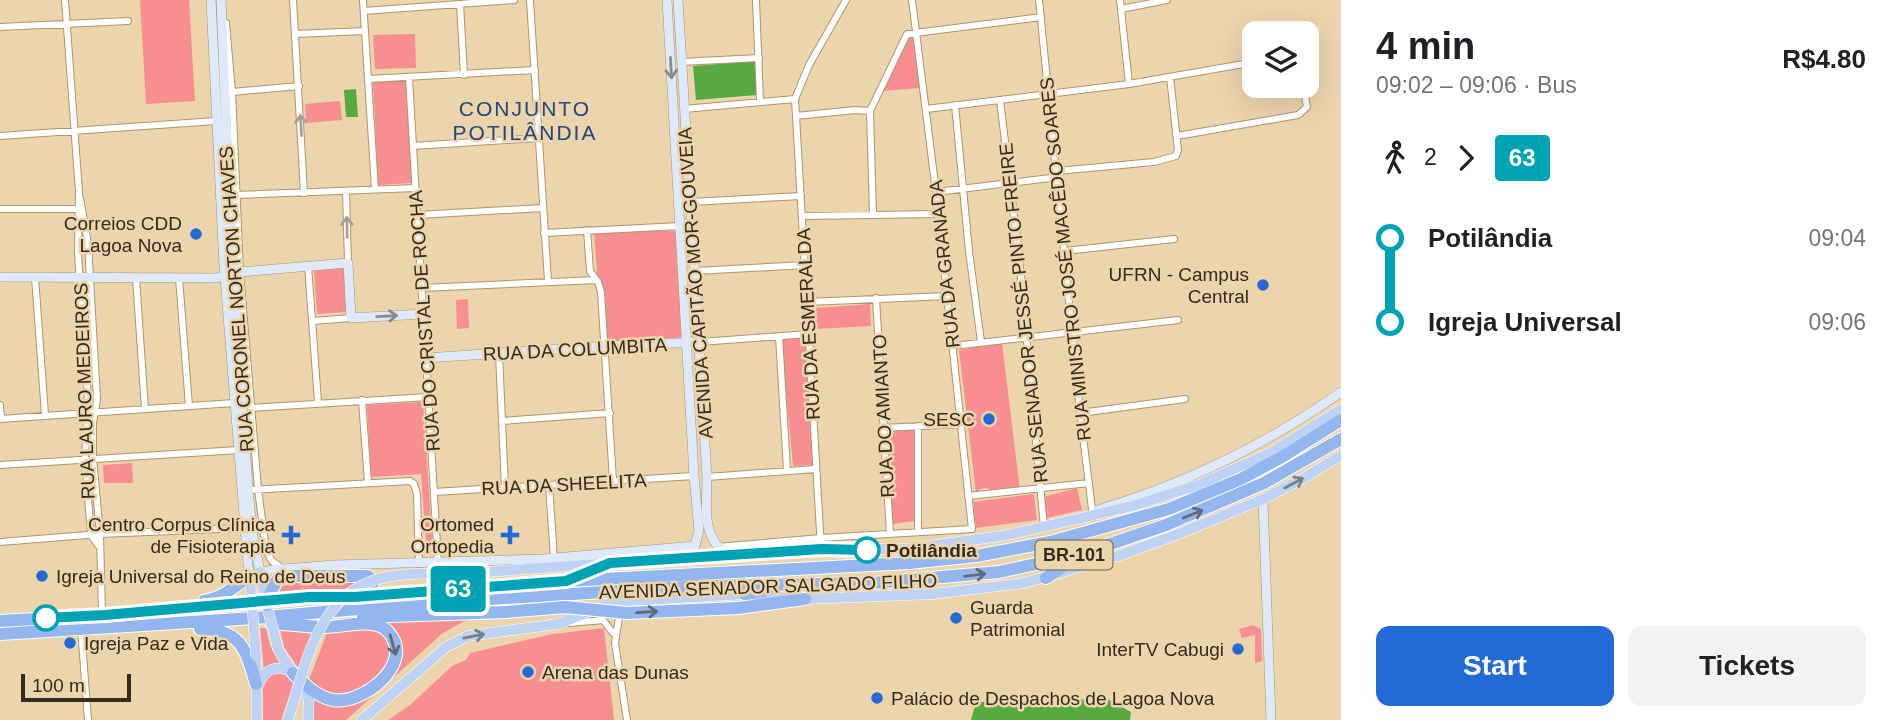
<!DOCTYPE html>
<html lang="en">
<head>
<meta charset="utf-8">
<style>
	body { margin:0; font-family:Arial,sans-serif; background:#f2f2f2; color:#202124; height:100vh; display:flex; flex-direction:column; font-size:26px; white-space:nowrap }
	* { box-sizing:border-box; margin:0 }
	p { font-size:23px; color:#757577 }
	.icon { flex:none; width:38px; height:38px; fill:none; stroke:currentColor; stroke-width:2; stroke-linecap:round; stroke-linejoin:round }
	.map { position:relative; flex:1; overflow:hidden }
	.side { display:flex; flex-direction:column; background:#fff; width:560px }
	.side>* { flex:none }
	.badge { padding:0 14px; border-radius:5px; font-size:24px; line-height:46px }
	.fabs { position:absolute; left:1242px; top:21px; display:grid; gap:14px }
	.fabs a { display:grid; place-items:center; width:77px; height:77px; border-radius:14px; background:#fff; box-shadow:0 7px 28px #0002; font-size:35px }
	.scale { position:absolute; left:21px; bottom:18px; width:110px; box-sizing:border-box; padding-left:7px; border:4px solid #342b1c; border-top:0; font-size:19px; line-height:24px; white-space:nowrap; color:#342b1c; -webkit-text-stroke:5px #ecd4ad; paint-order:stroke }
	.map>.badge { position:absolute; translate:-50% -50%; box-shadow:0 0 0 4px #fff }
	.legs { display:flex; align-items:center; gap:10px; height:77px; padding:0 35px; font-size:23px }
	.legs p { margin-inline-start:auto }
	.summary { display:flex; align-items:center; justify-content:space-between; height:119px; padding:0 35px }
	h1 { font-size:38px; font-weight:600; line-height:52px }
	.action { display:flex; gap:14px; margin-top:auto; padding:14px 35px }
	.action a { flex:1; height:80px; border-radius:14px; background:#246ad6; color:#fff; font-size:28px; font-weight:600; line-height:80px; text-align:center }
	.action a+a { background:#f2f2f2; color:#202124 }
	ul { padding:0 35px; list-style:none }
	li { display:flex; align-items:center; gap:24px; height:84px; font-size:26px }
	li i { display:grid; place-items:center; width:10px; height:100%; margin:0 9px; background:currentColor }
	li i::after { content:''; width:18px; height:18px; margin:-9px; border:5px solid; border-radius:50%; background:#fff }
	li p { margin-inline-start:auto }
	li:first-child i { background:linear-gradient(#0000 50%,currentColor 0) }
	li:last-child i { background:linear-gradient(currentColor 50%,#0000 0) }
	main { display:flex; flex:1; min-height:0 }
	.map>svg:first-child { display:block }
	.green { fill:#f78f91 }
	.water { fill:#57a940 }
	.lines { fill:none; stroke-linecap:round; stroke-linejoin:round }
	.street-casing { stroke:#ad9570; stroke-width:8 }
	.secondary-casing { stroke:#ad9570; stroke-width:10 }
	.primary-casing { stroke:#fff; stroke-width:11 }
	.highway-casing { stroke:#fff; stroke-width:14 }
	.street { stroke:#fff; stroke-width:6 }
	.secondary { stroke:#dee9fa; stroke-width:9 }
	.primary { stroke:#bed3f4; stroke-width:10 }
	.highway { stroke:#92b6ed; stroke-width:12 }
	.primary-bridge-casing { stroke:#fff; stroke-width:11; stroke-linecap:butt }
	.highway-bridge-casing { stroke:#fff; stroke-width:14; stroke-linecap:butt }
	.primary-bridge { stroke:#bed3f4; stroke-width:10 }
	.highway-bridge { stroke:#92b6ed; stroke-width:12 }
	.oneway { stroke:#898a8b }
	.oneway2 { stroke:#a4a099 }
	.oneway3 { stroke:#797f88 }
	.oneway4 { stroke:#5e6a7a }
	.line-1-casing { stroke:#fff; stroke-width:16 }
	.line-1 { stroke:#00a3b4; stroke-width:10 }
	.poi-dot { fill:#246ad6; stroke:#ecd4ad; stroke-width:2.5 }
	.stop-1-dot { fill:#fff; stroke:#00a3b4; stroke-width:3.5 }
	.labels { text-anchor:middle; stroke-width:5; stroke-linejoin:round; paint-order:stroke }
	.shield { fill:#ecd4ad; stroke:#6b5e48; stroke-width:2 }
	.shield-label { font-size:18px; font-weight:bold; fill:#342b1c }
	.poi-label { font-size:19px; fill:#342b1c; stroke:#ecd4ad; text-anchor:end }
	.street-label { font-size:19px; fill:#342b1c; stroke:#ecd4ad }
	.stop-label { font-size:19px; font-weight:bold; fill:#342b1c; stroke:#ecd4ad; text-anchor:start }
	.neighbourhood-label { font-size:21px; letter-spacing:2px; fill:#24467c; stroke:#ecd4ad }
</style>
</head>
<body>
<main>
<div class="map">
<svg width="1341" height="720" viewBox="0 0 1341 720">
	<rect width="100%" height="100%" fill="#ecd4ad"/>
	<path class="green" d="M140 0H189L195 101 146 104Z
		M415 34 416 68 375 69 373 35Z
		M909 36H913L920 88 882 91Z
		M407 80 412 183 378 185 373 82Z
		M340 101 342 120 306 123 305 104Z
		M594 230 679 231 686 337 607 344 603 287 597 275Z
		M345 267 348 312 317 314 314 270Z
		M468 299 469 328 457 329 456 300Z
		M870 304 871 326 816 329 815 308Z
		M807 335 813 465 793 466 781 340Z
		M1002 343 1020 490 994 492 987 488 980 489 976 493 959 350Z
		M423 402 433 552 429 555 427 553 421 474 371 477 367 405Z
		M915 428V521L893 524 889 478V430Z
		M132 463 133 483H104L103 465Z
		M1077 488 1082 510 1046 518 1043 497Z
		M1034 494 1037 520 976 528 973 502Z
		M366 578 345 589 275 594 278 583Z
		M468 619 443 633 346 720H312L314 710 311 694C321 699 330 705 341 706 358 706 400 674 402 657 404 647 400 639 395 631L372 621Z
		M1253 625 1261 629 1262 661 1255 663V635L1242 638 1239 629Z
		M363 626C388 632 390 639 390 663 365 691 343 708 309 680L328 630Z
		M260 628H266L270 645 280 664 264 670Z
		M280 628H313L299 669 284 647Z
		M604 628 614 720H388L410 705 452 666 466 660 470 653 553 634Z
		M273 671 286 672 294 682 281 720H263V681Z"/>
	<path class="water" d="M756 61 757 95 696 100 693 66Z
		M356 89 358 117H346L344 90Z
		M1107 699 1131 712 1130 720H971L976 702Z"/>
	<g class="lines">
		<g class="street-casing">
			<path id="street" d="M65 0 79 192 78 254 88 400 85 459 91 535 98 545
				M293 0 304 193
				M363 0 375 189
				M530 0 548 281
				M756 0 760 101
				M1039 0 1080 413 1093 517
				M1120 0 1129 84
				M460 4 464 75
				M1121 9 1167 0
				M364 11 514 0
				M226 23 232 92 240 272 258 489 266 551 272 561 283 569
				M0 27 128 21
				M295 34 365 31
				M681 62 759 58
				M409 78 423 314
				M369 79 535 70
				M232 92 299 86
				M1000 100 1019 258 1044 527
				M955 105 969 251 981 342
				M684 109 795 99
				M926 109 1129 84 1255 62
				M796 116 855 110 870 111
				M0 136 216 121
				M1177 136 1298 115 1307 107 1303 86
				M413 146 539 138
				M1057 171 1154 162 1176 156 1178 150 1170 77
				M346 191 348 263
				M936 192 1058 177
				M235 195 415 188
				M80 198 88 244 97 399 93 423V458L100 534 102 615
				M690 202 801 196
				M0 209H78
				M417 215 543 208
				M873 215 870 111 907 34 1041 17
				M803 216 938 214
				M587 230 590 271 598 282 601 292 613 481
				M544 233 680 226
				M1065 251 1174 239
				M308 266 318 402
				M695 271 806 265
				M35 277 45 415
				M136 278 145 409
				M179 278 189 406
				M422 288 596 280
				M876 298 890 534
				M807 302 947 296
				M313 321 351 318
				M779 336 787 470
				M700 342 808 334
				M953 346 1178 320
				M499 354 505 488
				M426 358 438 563
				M362 400 368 483
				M0 405 1 419
				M251 408 428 397
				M1080 413 1185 399
				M0 419 234 403
				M502 421 610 413
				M918 426V532
				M883 428 962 424
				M0 465 238 450
				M707 477 816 469
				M549 485 554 558
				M248 490 410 481 414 484 417 494 419 564
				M434 492 694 476
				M968 496 1089 483
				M0 542 100 534 243 528
				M717 547 821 538 972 529 936 192 912 0
				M821 549 795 99 809 65 846 0
				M620 611 615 643 627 720
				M570 623 603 620 613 633
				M81 628 88 720"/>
		</g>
		<g class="secondary-casing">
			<path id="secondary" d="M211 0 224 266 249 576 271 570 334 565 543 559 695 546 699 530 694 476 667 0
				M221 0 229 195 248 490 253 537 260 572
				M678 0 707 477C707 509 700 537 730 557
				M0 277 216 278 240 272 348 263 351 318 423 314 426 358 605 346 700 342
				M1263 499 1271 720
				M1098 510C1185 484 1267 444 1341 392"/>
		</g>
		<g class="primary-casing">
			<path id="primary" d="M260 572 265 596
				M468 573 821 549H907L1008 535 1133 506 1198 485 1272 452 1341 409
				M278 649 309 699 308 720
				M256 656 257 720
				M258 685C265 669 276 664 292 672
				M362 720 446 647 468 636 558 624 614 602 745 594 805 599 933 594 1024 583 1118 556 1181 533 1263 499 1304 478 1341 455"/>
		</g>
		<g class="highway-casing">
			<path id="highway" d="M577 576 610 563
				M1046 578 1075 558
				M745 594 767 590
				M269 596 277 580 294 576H368L374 582 366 589
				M204 601C222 598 235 587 249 576
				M738 608 805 599
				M363 617 506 612
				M0 621 105 615 309 597H354L566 581 909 563 976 556 1050 542 1169 509 1241 479 1282 457 1341 420
				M271 623C289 624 307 627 325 627 342 627 364 620 380 626 385 628 389 632 392 637 411 667 361 705 333 700 317 697 304 684 293 673
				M200 629C241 629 246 650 256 684
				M0 634 255 618 427 603 700 586 873 583 999 572 1081 554 1166 525 1264 483 1341 439"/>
		</g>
		<use href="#street" class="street"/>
		<use href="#secondary" class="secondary"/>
		<use href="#primary" class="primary"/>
		<use href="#highway" class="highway"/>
		<g class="primary-bridge-casing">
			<path id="primary-bridge" d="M250 579 256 656
				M265 599 278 649
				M288 720C306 664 318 589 387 577 413 572 442 574 468 573"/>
		</g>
		<g class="highway-bridge-casing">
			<path id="highway-bridge" d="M267 605 269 596
				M506 612 565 607 627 613 738 608"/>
		</g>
		<use href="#primary-bridge" class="primary-bridge"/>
		<use href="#highway-bridge" class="highway-bridge"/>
	</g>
	<defs><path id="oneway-shaft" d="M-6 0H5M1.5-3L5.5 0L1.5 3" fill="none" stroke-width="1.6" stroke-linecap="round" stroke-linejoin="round" transform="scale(1.75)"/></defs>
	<g class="oneway">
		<use href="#oneway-shaft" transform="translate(671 68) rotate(87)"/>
		<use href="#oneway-shaft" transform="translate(387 316) rotate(-3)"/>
	</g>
	<g class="oneway2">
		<use href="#oneway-shaft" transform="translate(301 125) rotate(-93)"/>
		<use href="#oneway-shaft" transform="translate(347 227) rotate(-91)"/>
	</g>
	<g class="oneway3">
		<use href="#oneway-shaft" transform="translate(1294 483) rotate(-28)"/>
		<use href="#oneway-shaft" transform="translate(474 636) rotate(-11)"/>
	</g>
	<g class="oneway4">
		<use href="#oneway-shaft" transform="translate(1193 514) rotate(-22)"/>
		<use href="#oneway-shaft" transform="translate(975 575) rotate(-7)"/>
		<use href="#oneway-shaft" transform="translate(647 612) rotate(-4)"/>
		<use href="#oneway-shaft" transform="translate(393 645) rotate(74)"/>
	</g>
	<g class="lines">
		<g class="line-1-casing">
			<path id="line-1" d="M46 618 105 615 309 597H354L566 581 610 563 821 549 867 550"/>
		</g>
		<use href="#line-1" class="line-1"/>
	</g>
	<g class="poi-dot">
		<circle cx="196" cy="234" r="7"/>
		<circle cx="1263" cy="285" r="7"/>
		<circle cx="989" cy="419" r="7"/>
		<path d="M287.5 524.5h7v7h7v7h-7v7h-7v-7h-7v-7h7z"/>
		<path d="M506.5 524.5h7v7h7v7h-7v7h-7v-7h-7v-7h7z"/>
		<circle cx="42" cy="576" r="7"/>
		<circle cx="956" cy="618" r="7"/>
		<circle cx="70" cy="643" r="7"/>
		<circle cx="1238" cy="649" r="7"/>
		<circle cx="528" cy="672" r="7"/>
		<circle cx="877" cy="698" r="7"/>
	</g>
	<g class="stop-1-dot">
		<circle cx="867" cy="550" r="12"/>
		<circle cx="46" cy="618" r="12"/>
	</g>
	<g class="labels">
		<rect class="shield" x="1035.5" y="540.5" width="77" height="29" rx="5"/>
		<g class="shield-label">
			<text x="1074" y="561">BR-101</text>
		</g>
		<g class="poi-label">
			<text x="182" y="230">Correios CDD<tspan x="182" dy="22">Lagoa Nova</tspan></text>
			<text x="1249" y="281">UFRN - Campus<tspan x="1249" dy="22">Central</tspan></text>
			<text x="975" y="426">SESC</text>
			<text x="275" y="531">Centro Corpus Clínica<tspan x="275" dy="22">de Fisioterapia</tspan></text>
			<text x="494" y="531">Ortomed<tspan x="494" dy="22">Ortopedia</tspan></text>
			<text x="56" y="583" text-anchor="start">Igreja Universal do Reino de Deus</text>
			<text x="970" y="614" text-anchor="start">Guarda<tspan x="970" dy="22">Patrimonial</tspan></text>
			<text x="84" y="650" text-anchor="start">Igreja Paz e Vida</text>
			<text x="1224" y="656">InterTV Cabugi</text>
			<text x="542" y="679" text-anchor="start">Arena das Dunas</text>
			<text x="891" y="705" text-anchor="start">Palácio de Despachos de Lagoa Nova</text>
		</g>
		<g class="street-label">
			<text transform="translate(1065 259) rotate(-96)" y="7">RUA MINISTRO JOSÉ MACÊDO SOARES</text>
			<text transform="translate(944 264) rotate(-96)" y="7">RUA DA GRANADA</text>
			<text transform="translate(695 283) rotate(-94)" y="7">AVENIDA CAPITÃO MOR-GOUVEIA</text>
			<text transform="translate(236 299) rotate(-94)" y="7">RUA CORONEL NORTON CHAVES</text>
			<text transform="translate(1023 313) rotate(-96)" y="7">RUA SENADOR JESSÉ PINTO FREIRE</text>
			<text transform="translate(424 321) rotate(-94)" y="7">RUA DO CRISTAL DE ROCHA</text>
			<text transform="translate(808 324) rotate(-93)" y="7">RUA DA ESMERALDA</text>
			<text transform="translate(575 349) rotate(-3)" y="7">RUA DA COLUMBITA</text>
			<text transform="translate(84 391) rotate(-92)" y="7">RUA LAURO MEDEIROS</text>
			<text transform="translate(883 416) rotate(-93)" y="7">RUA DO AMIANTO</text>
			<text transform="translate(564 484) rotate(-3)" y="7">RUA DA SHEELITA</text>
			<text transform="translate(768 586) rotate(-2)" y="7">AVENIDA SENADOR SALGADO FILHO</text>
		</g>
		<g class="stop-label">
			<text x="886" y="557">Potilândia</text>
		</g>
		<g class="neighbourhood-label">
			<text x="525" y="116">CONJUNTO<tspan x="525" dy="24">POTILÂNDIA</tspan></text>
		</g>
	</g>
</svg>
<div class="fabs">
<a><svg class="icon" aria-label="layers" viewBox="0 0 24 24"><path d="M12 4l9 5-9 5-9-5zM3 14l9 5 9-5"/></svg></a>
</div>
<div class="scale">100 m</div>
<b class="badge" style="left:458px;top:589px;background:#00a3b4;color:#fff">63</b>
</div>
<section class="side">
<div class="summary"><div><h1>4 min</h1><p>09:02 – 09:06 · Bus</p></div><b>R$4.80</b></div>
<div class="legs"><svg class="icon" aria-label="walk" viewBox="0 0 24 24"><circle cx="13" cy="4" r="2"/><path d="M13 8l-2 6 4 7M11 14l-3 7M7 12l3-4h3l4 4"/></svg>2<svg class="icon" aria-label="forward" viewBox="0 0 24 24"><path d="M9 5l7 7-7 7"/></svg><b class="badge" style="background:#00a3b4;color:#fff">63</b></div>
<ul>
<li><i style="color:#00a3b4"></i><b>Potilândia</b><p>09:04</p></li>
<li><i style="color:#00a3b4"></i><b>Igreja Universal</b><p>09:06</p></li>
</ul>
<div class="action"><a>Start</a><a>Tickets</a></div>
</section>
</main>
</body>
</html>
